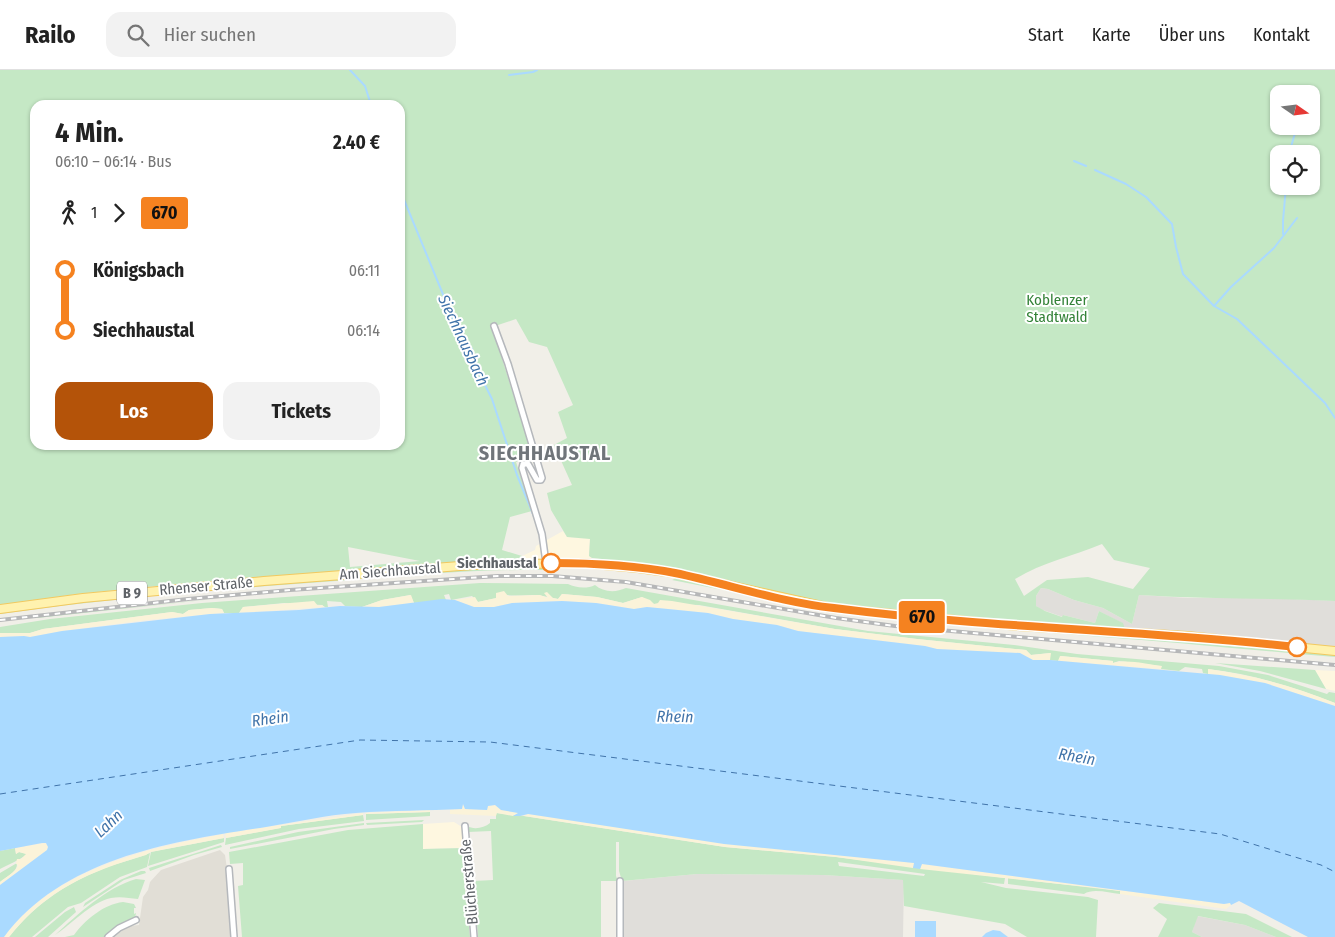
<!DOCTYPE html>
<html lang="de">
<head>
<meta charset="utf-8">
<style>
	body { margin:0; font-family:"Fira Sans Condensed",sans-serif; background:#f2f2f2; color:#222; height:100vh; display:flex; flex-direction:column; font-size:19px; white-space:nowrap }
	* { box-sizing:border-box; margin:0 }
	p { font-size:16px; color:#767676 }
	.icon { flex:none; width:28px; height:28px; fill:none; stroke:currentColor; stroke-width:2; stroke-linecap:round; stroke-linejoin:round }
	.map { position:relative; flex:1; overflow:hidden }
	.drawer { position:absolute; left:30px; top:30px; width:375px; height:350px; display:flex; flex-direction:column; background:#fff; border-radius:15px; box-shadow:0 1px 4px #0004 }
	.drawer>* { flex:none }
	.badge { padding:0 10px; border-radius:4px; font-size:18px; line-height:32px }
	.needle { width:32px; rotate:104deg }
	.controls { position:absolute; left:1270px; top:15px; display:grid; gap:10px }
	.controls a { display:grid; place-items:center; width:50px; height:50px; border-radius:10px; background:#fff; box-shadow:0 1px 4px #0004; font-size:25px }
	.map>.badge { position:absolute; translate:-50% -50%; box-shadow:0 0 0 2px #fff }
	.legs { display:flex; align-items:center; gap:8px; height:55px; padding:0 25px; font-size:16px }
	.legs p { margin-inline-start:auto }
	.head { display:flex; align-items:center; justify-content:space-between; height:85px; padding:0 25px }
	h1 { font-size:28px; font-weight:700; line-height:38px }
	.button { display:flex; gap:10px; margin-top:auto; padding:10px 25px }
	.button a { flex:1; height:58px; border-radius:15px; background:#b45309; color:#fff; font-size:20px; font-weight:700; line-height:58px; text-align:center }
	.button a+a { background:#f2f2f2; color:#222 }
	ul { padding:0 25px; list-style:none }
	li { display:flex; align-items:center; gap:18px; height:60px; font-size:19px }
	li i { display:grid; place-items:center; width:8px; height:100%; margin:0 6px; background:currentColor }
	li i::after { content:''; width:12px; height:12px; margin:-6px; border:4px solid; border-radius:50%; background:#fff }
	li p { margin-inline-start:auto }
	li:first-child i { background:linear-gradient(#0000 50%,currentColor 0) }
	li:last-child i { background:linear-gradient(currentColor 50%,#0000 0) }
	header { display:flex; align-items:center; gap:30px; box-sizing:border-box; height:70px; padding:0 25px; background:#fff; border-bottom:1px solid #e0e0e0 }
	header strong { font-size:24px }
	nav { display:flex; gap:28px; margin-inline-start:auto; font-size:18px }
	.search { width:350px; height:45px; background:#f2f2f2; display:flex; align-items:center; gap:12px; box-sizing:border-box; padding:0 18px; border-radius:15px; color:#767676; font-size:19px }
	.map>svg:first-child { display:block }
	.commercial { fill:#fef7e0 }
	.industrial { fill:#e0deda }
	.education { fill:#e1ded6 }
	.green { fill:#c5e8c5; fill-rule:evenodd }
	.sand { fill:#fbf3d9 }
	.water { fill:#aadaff }
	.lines { fill:none; stroke-linecap:round; stroke-linejoin:round }
	.stream { stroke:#aadaff; stroke-width:2 }
	.ferry { stroke:#4174aa; stroke-width:1; stroke-dasharray:6 5; stroke-linecap:butt }
	.minor-casing { stroke:#b5b8bc; stroke-width:8 }
	.primary-casing { stroke:#f2c960; stroke-width:10 }
	.minor { stroke:#fff; stroke-width:5 }
	.primary { stroke:#fff2af; stroke-width:8 }
	.rail-casing { stroke:#b6b7b8; stroke-width:4 }
	.rail { stroke:#fff; stroke-width:2; stroke-dasharray:5.5; stroke-linecap:butt }
	.line-1-casing { stroke:#fff; stroke-width:11 }
	.line-1 { stroke:#f58220; stroke-width:8 }
	.stop-1-dot { fill:#fff; stroke:#f58220; stroke-width:2.5 }
	.labels { text-anchor:middle; stroke-width:4; stroke-linejoin:round; paint-order:stroke }
	.shield { fill:#fff; stroke:#8f9295; stroke-width:1 }
	.shield-label { font-size:14px; font-weight:bold; fill:#5f6368 }
	.park-label { font-size:15px; fill:#348238; stroke:#fff }
	.stop-label { font-size:15px; font-weight:bold; fill:#5f6368; stroke:#fff; text-anchor:end }
	.street-label { font-size:15px; fill:#5f6368; stroke:#fff }
	.water-label { font-size:16px; font-style:italic; fill:#4174aa; stroke:#fff }
	.district-label { font-size:20px; font-weight:bold; letter-spacing:1px; fill:#70757a; stroke:#fff }
</style>
</head>
<body>
<header>
<strong>Railo</strong>
<div class="search"><svg class="icon" aria-label="search" viewBox="0 0 24 24"><circle cx="10" cy="10" r="6"/><path d="M15 15l6 6"/></svg>Hier suchen</div>
<nav><a>Start</a><a>Karte</a><a>Über uns</a><a>Kontakt</a></nav>
</header>
<div class="map">
<svg width="1335" height="867" viewBox="0 0 1335 867">
	<rect width="100%" height="100%" fill="#f1efe8"/>
	<path class="commercial" d="M563 461 567 467 590 468 589 486 592 488 522 489V486L535 480 536 476Z
		M1315 600 1335 601V621L1326 619Z
		M454 752 462 757 463 778 423 779V754Z"/>
	<path class="industrial" d="M1041 518 1048 519 1074 530 1103 538 1132 554 1139 525 1188 528H1272L1335 531V577L1201 563 1125 561 1122 553 1099 541 1095 553 1063 545V547L1040 539 1036 536V526Z
		M697 804 824 805 904 810 903 867H624L623 811Z
		M1197 846 1245 855 1276 867H1202L1192 862Z"/>
	<path class="education" d="M220 780 225 785 227 799 232 867H112L120 861 130 856 139 855 143 827 148 820 150 812 161 800Z"/>
	<path class="green" d="M0 0H1335V531C1270 528 1204 529 1139 525L1132 554 1103 538 1074 530 1048 519 1041 518 1036 526V536L1045 541 1062 547 1063 545 1095 553 1099 541 1123 553 1125 559 1078 557 857 537 806 529 696 503 638 493 592 488 589 486 590 469 567 467 551 440 547 423 572 415 554 375 567 368 558 342 573 335 547 277 529 272 516 249 492 257 533 387 516 392 532 441 510 447 502 480 522 486V489L197 512 78 524 0 535ZM1279 24H1311V56H1279ZM35 35H400V375H35ZM1279 84H1311V116H1279ZM1102 474 1114 490 1150 498 1133 519 1088 507 1047 510 1024 526 1015 509C1041 493 1073 486 1102 474ZM348 477 420 491 350 497Z
		M545 496 544 500C475 499 405 506 336 511 224 519 111 528 0 544V541C181 521 363 502 545 496Z
		M679 507 804 536 672 510Z
		M480 513 568 514C576 518 587 519 595 515 603 522 615 523 626 518L868 561 1014 575 1077 584 1219 596 1268 605 1327 624 1329 622 1335 623V633C1294 617 1252 604 1208 599V604L1203 603 1202 599 1185 597 1179 601 1161 599V596L1119 591 1113 593V591L1061 586 1058 591 1050 590V583L1031 585 1026 580 1015 579 917 569 835 559 699 535 654 534 642 527 623 533 597 527 562 524 558 529C552 528 544 526 538 525 523 525 510 527 496 523L497 528 478 532 472 526 451 530 449 524 444 525 446 530 414 533 410 525 382 530 362 537 345 536 341 532 327 531 328 537H325L322 535 284 533 243 537 239 543H224L222 539 212 538 189 540 183 544 172 542 43 559 30 563H0V557L50 549 202 533Z
		M232 527 37 548V547Z
		M837 542 1003 557 1167 569 1218 575 1335 585V587C1253 580 1171 572 1090 566 1005 559 920 555 837 542Z
		M1215 593 1315 600 1326 619 1260 601Z
		M430 742V746L366 750V744Z
		M496 743 524 746 725 777 836 787 1005 808 1004 814 981 812 1006 818 1088 827 1098 830 1096 867H1027L1005 854 904 836 903 810 824 805 697 804 622 811 619 801V772H616V806L618 811H601V867H478L474 811 493 810 491 761 468 762 467 756C474 760 484 758 490 753V749H496ZM838 792 925 804 924 806 839 796Z
		M363 745 364 751 299 759 225 775 226 768 280 758 281 756Z
		M424 750 422 752 367 755 366 753Z
		M364 753V755L334 759 230 779V777L298 762Z
		M423 754V779L463 778 464 810 470 867H242L238 816 243 815V793L230 794 229 782 348 760Z
		M224 768V772L148 796 151 782Z
		M221 775 222 777 194 785 150 801 149 798Z
		M15 778 16 784 19 782 27 784C20 790 9 794 0 799V781Z
		M150 783 147 797 120 807 81 833 68 837 32 867H9C38 831 70 811 113 795 125 791 138 788 150 783Z
		M17 793C18 802 6 807 0 812V803Z
		M141 801H145L146 803 124 810 83 837 85 833 120 810Z
		M1008 808 1120 821V824C1109 823 1093 818 1084 824L1008 814Z
		M136 809 145 810 138 829C129 828 120 826 111 828 90 833 72 854 55 865 77 845 107 817 136 809Z
		M123 832 134 834 136 838H134V844L136 843 135 848 110 862 105 867H65L74 865C85 850 104 834 123 832Z
		M1159 833 1246 844 1292 867H1276L1245 855 1198 846 1192 862 1202 867H1158L1167 849 1153 838Z
		M74 837 76 842 48 867H35L65 842Z"/>
	<path class="sand" d="M504 521 508 526 540 525 548 528 544 523 547 522 553 528 558 529 562 524 597 527 623 533 642 527 650 530 654 534 658 533 660 530 672 531 835 559 917 569 1015 579 1026 580 1031 585 1051 583 1050 590H1033L1020 583 937 579 925 576 798 561 777 555 733 549 708 543 668 539 647 537 634 539 596 533 562 531 512 533 494 537H474L455 530 475 527 478 532 496 528V523Z
		M411 525 414 533 379 537H362L382 530Z
		M314 531 318 536 322 535 324 537 239 543 243 537Z
		M212 538 222 539 224 543 147 550 62 561 30 567 24 566 0 567V563H30L43 559 172 542 183 544 189 540Z
		M1060 586 1113 591V593C1128 589 1146 594 1162 596L1161 599 1058 591Z
		M1208 599C1252 605 1294 616 1335 633V636L1265 613 1208 604Z
		M463 734 465 739 487 740 488 736 496 735 519 743 513 746 497 743 496 746 450 744V740L462 739Z
		M430 740V742L366 744 365 743Z
		M363 743V745L281 756V758L226 768 225 763Z
		M528 744 914 793 913 798 836 787 725 777 524 746Z
		M223 764 224 768 150 782 146 785C90 801 46 820 9 867H4C55 799 144 779 223 764Z
		M45 773 48 776 47 780 0 815V812C6 807 16 802 18 795L16 794 17 789H21L26 784 19 782 16 784 15 778Z
		M922 794 1224 834 1230 833 1231 835 1226 839 1120 824V821L1098 818 920 799Z"/>
	<path class="water" d="M442 529 455 530 474 537H494L512 533 562 531 596 533 634 539 647 537 668 539 708 543 733 549 777 555 798 561 925 576 937 579 1020 583 1033 590H1050L1220 605 1265 613 1335 636V867H1308L1239 831 1231 835 1230 833 1224 834 922 794 920 799 913 798 914 793 724 774 528 744 520 746H513L518 743 501 740 495 735 488 736 487 740 465 739 463 734 462 739C427 741 391 740 356 743 326 745 296 752 266 757 174 771 64 787 4 867H0V815L47 780 48 777 46 773H42L0 781V567L24 566 30 567 62 561 210 544 299 540 340 536 379 537Z
		M915 851H936V867H915Z
		M993 860 1000 861 1008 867H982L986 863Z"/>
	<g class="lines">
		<path class="stream" d="M350 0 365 16 371 35
			M509 5 533 2 537 0
			M1289 84 1297 56
			M1074 91 1086 96
			M1095 100 1126 114 1146 127 1172 154 1176 177 1183 204 1214 236 1237 249 1277 287 1325 333 1335 348
			M400 120 454 251 472 279 473 291 492 329 517 405 535 449
			M1283 164V151L1286 116
			M1214 236 1231 217 1274 178 1297 148"/>
		<path class="ferry" d="M0 724 360 670 490 672 1220 764 1321 795 1335 802"/>
		<g class="minor-casing">
			<path id="minor" d="M494 256 508 294 542 408 541 410H537L528 394H523L522 398 542 464 546 493
				M465 756 474 867
				M229 799 234 867
				M108 867 119 858 136 850
				M620 867V811"/>
		</g>
		<g class="primary-casing">
			<path id="primary" d="M0 539 83 528 264 511 473 495 581 493 638 498 674 503 831 538 1018 556 1187 566 1335 581"/>
		</g>
		<use href="#minor" class="minor"/>
		<use href="#primary" class="primary"/>
		<g class="rail-casing">
			<path id="rail" d="M0 550 188 529 290 520 498 506H552L626 512 836 548 895 556 1335 595"/>
		</g>
		<use href="#rail" class="rail"/>
	</g>
	<g class="lines">
		<g class="line-1-casing">
			<path id="line-1" d="M551 493C592 493 634 495 675 503 728 514 780 532 834 538 988 558 1143 560 1297 577"/>
		</g>
		<use href="#line-1" class="line-1"/>
	</g>
	<g class="stop-1-dot">
		<circle cx="551" cy="493" r="9"/>
		<circle cx="1297" cy="577" r="9"/>
	</g>
	<g class="labels">
		<rect class="shield" x="117" y="511.5" width="30" height="23" rx="4"/>
		<g class="shield-label">
			<text x="132" y="528">B 9</text>
		</g>
		<g class="park-label">
			<text x="1057" y="235">Koblenzer<tspan x="1057" dy="17">Stadtwald</tspan></text>
		</g>
		<g class="stop-label">
			<text x="537" y="498">Siechhaustal</text>
		</g>
		<g class="street-label">
			<text transform="translate(390 501) rotate(-4)" y="5">Am Siechhaustal</text>
			<text transform="translate(206 516) rotate(-5)" y="5">Rhenser Straße</text>
			<text transform="translate(469 812) rotate(-95)" y="5">Blücherstraße</text>
		</g>
		<g class="water-label">
			<text transform="translate(464 270) rotate(65)" y="6">Siechhausbach</text>
			<text transform="translate(675 646) rotate(1)" y="6">Rhein</text>
			<text transform="translate(270 648) rotate(-8)" y="6">Rhein</text>
			<text transform="translate(1077 686) rotate(10)" y="6">Rhein</text>
			<text transform="translate(108 753) rotate(-43)" y="6">Lahn</text>
		</g>
		<g class="district-label">
			<text x="545" y="390">SIECHHAUSTAL</text>
		</g>
	</g>
</svg>
<div class="controls">
<a><svg class="needle" viewBox="-14 -14 28 28"><path d="M0-13l5 13h-10z" fill="#e53935"/><path d="M0 13l5-13h-10z" fill="#767676"/></svg></a>
<a><svg class="icon" aria-label="locate" viewBox="0 0 24 24"><circle cx="12" cy="12" r="6"/><path d="M12 2v4M12 18v4M2 12h4M18 12h4"/></svg></a>
</div>
<b class="badge" style="left:922px;top:547px;background:#f58220;color:#111">670</b>
<section class="drawer">
<div class="head"><div><h1>4 Min.</h1><p>06:10 – 06:14 · Bus</p></div><b>2.40 €</b></div>
<div class="legs"><svg class="icon" aria-label="walk" viewBox="0 0 24 24"><circle cx="13" cy="4" r="2"/><path d="M13 8l-2 6 4 7M11 14l-3 7M7 12l3-4h3l4 4"/></svg>1<svg class="icon" aria-label="forward" viewBox="0 0 24 24"><path d="M9 5l7 7-7 7"/></svg><b class="badge" style="background:#f58220;color:#111">670</b></div>
<ul>
<li><i style="color:#f58220"></i><b>Königsbach</b><p>06:11</p></li>
<li><i style="color:#f58220"></i><b>Siechhaustal</b><p>06:14</p></li>
</ul>
<div class="button"><a>Los</a><a>Tickets</a></div>
</section>
</div>
</body>
</html>
